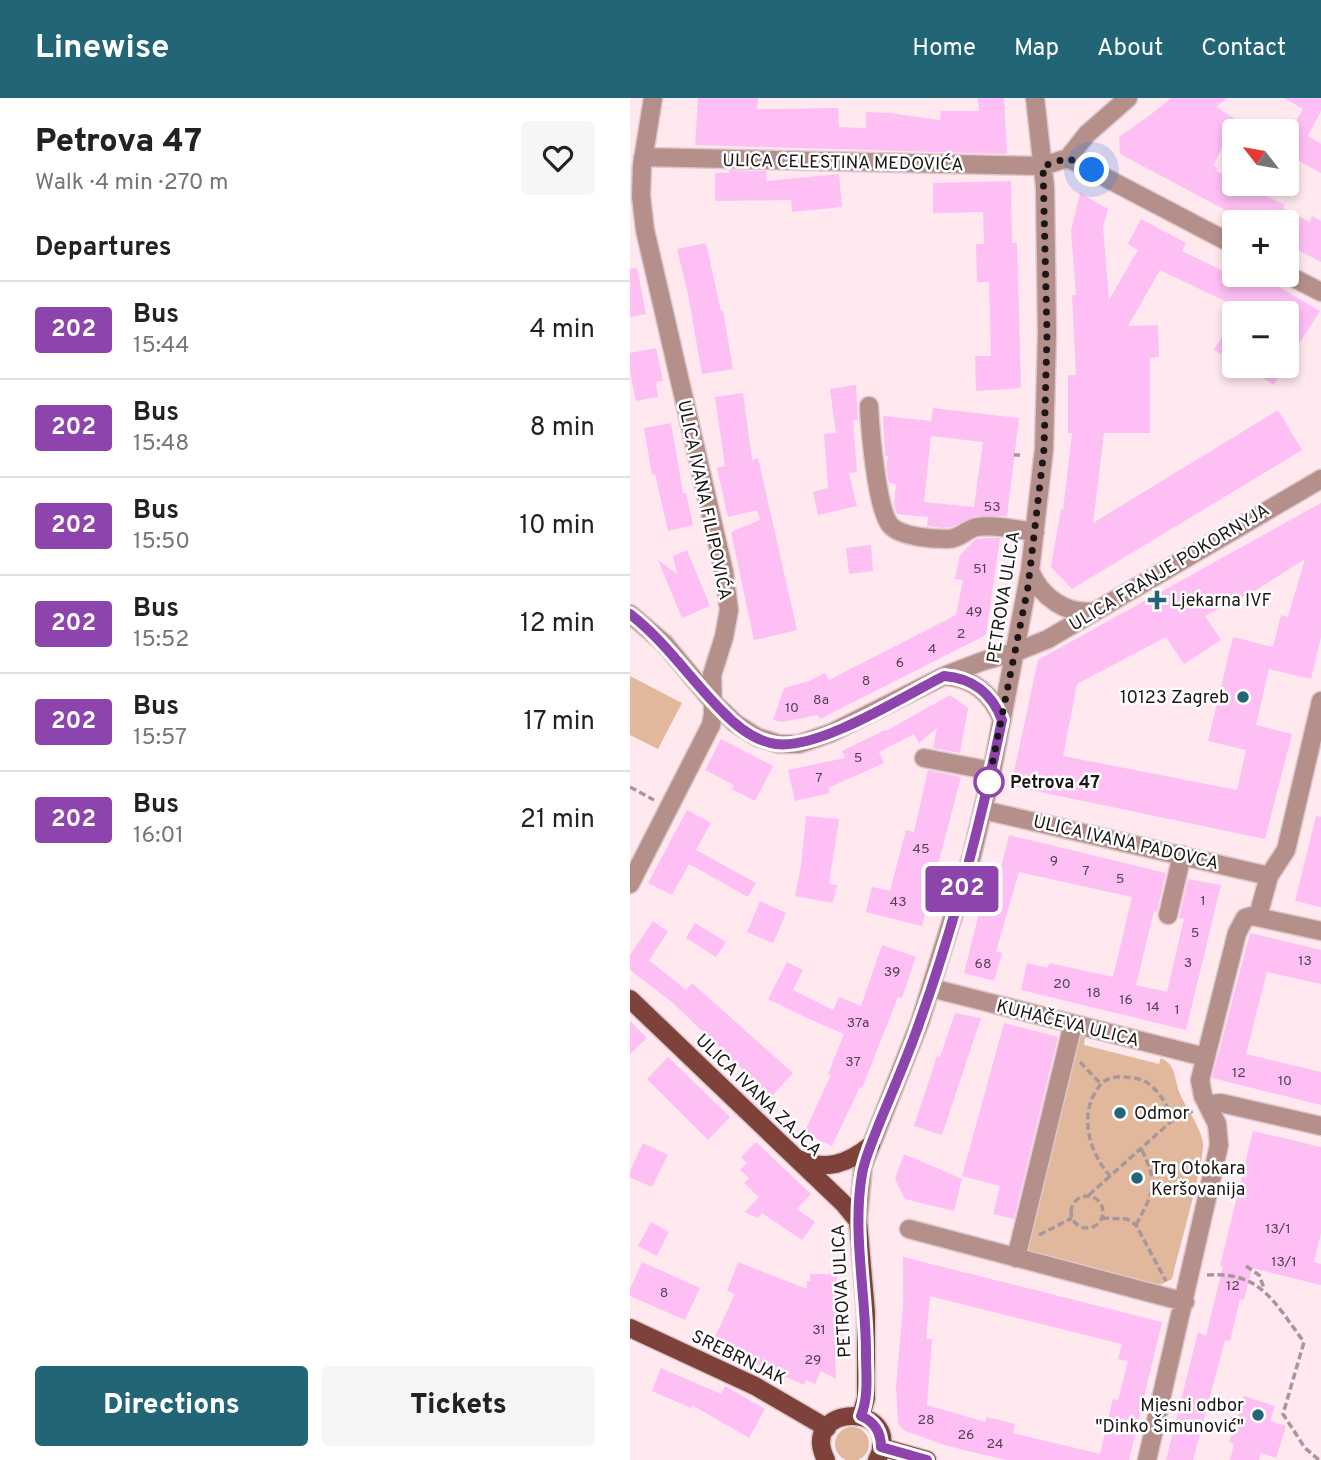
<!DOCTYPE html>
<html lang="en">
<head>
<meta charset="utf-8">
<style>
	body { margin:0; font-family:Overpass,sans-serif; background:#f6f6f6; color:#222; height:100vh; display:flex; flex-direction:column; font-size:26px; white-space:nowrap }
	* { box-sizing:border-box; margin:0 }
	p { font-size:23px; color:#767676 }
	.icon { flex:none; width:38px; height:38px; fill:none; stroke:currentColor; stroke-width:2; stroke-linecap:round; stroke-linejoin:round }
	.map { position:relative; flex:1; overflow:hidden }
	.details { display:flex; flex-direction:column; background:#fff; width:630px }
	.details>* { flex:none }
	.badge { padding:0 14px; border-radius:5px; font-size:24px; line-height:46px }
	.needle { width:46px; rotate:301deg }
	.controls { position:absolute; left:592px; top:21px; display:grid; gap:14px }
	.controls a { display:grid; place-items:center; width:77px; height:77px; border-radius:7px; background:#fff; box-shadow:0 4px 10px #0003; font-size:35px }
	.you { position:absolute; width:35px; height:35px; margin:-18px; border:5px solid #fff; border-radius:50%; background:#1a73e8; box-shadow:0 0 0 10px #1a73e833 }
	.map>.badge { position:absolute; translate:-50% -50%; box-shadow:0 0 0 4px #fff }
	h2 { padding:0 35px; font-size:26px; line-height:63px }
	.round { display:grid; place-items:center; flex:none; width:74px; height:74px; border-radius:7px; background:#f6f6f6 }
	.head { display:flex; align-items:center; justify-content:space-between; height:119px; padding:0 35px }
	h1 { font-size:33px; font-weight:800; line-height:52px }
	.primary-button { display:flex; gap:14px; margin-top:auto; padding:14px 35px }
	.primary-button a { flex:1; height:80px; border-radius:7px; background:#216577; color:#fff; font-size:28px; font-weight:800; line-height:80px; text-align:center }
	.primary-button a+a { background:#f6f6f6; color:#222 }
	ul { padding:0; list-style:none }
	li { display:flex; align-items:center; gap:21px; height:98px; padding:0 35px; border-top:2px solid #e0e0e0 }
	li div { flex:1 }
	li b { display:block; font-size:26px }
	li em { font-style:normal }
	li .badge { min-width:77px; font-weight:700; text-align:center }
	header { display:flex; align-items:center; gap:42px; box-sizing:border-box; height:98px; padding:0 35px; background:#216577; color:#fff }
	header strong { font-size:33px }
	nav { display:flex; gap:38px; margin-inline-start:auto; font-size:24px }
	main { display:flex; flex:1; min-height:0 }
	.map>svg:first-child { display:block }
	.green { fill:#e2b89c }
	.building { fill:#febff5; fill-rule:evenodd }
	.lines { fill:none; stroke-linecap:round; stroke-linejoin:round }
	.minor-casing { stroke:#dbc7cc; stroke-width:21 }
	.major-casing { stroke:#dbc7cc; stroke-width:21 }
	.path { stroke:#a7969b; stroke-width:3.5; stroke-dasharray:7 3.5; stroke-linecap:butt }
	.minor { stroke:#b5908b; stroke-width:18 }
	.major { stroke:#7e423b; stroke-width:18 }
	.line-casing { stroke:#fff; stroke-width:16 }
	.line { stroke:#8e44ad; stroke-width:10 }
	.walk { stroke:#1e1719; stroke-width:7; stroke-dasharray:0 12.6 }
	.poi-dot { fill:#216577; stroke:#fff; stroke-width:2.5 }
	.stop-dot { fill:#fff; stroke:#8e44ad; stroke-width:3.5 }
	.labels { text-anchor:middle; stroke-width:5; stroke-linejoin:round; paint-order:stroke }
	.number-label { font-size:14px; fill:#564150 }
	.street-label { font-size:18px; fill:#1e1719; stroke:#fff }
	.poi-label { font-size:18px; fill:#1e1719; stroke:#fff; text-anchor:start }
	.stop-label { font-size:18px; font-weight:bold; fill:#1e1719; stroke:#fff; text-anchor:start }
</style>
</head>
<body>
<header>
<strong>Linewise</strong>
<nav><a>Home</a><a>Map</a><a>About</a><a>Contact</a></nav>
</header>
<main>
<section class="details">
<div class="head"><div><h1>Petrova 47</h1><p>Walk · 4 min · 270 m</p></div><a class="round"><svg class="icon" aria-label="heart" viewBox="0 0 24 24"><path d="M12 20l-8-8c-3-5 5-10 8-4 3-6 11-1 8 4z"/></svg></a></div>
<h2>Departures</h2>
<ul>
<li><span class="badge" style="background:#8e44ad;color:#fff">202</span><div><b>Bus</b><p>15:44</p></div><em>4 min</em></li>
<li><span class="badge" style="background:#8e44ad;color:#fff">202</span><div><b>Bus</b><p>15:48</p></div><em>8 min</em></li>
<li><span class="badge" style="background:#8e44ad;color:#fff">202</span><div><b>Bus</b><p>15:50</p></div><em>10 min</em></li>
<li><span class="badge" style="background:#8e44ad;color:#fff">202</span><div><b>Bus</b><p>15:52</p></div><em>12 min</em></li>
<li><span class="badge" style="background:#8e44ad;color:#fff">202</span><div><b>Bus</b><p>15:57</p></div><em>17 min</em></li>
<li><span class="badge" style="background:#8e44ad;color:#fff">202</span><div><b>Bus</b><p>16:01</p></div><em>21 min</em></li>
</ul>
<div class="primary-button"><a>Directions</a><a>Tickets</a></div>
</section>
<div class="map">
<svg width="691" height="1362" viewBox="0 0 691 1362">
	<rect width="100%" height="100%" fill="#ffe8ee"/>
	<path class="green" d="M0 578 52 605 28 651 0 637Z
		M456 935 454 947 529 966 531 960C547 967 544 982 550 996 557 1012 569 1026 573 1044 576 1057 547 1160 542 1181L528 1188 395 1154 448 938Z
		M205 1346a17 17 0 1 1 34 0a17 17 0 1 1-34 0Z"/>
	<path class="building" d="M68 0H128L127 11 208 10 209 29 236 30V14L260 15 310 22 311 13H349L348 0H374L377 56 65 47Z
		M541 0H597L586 9 608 23 604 30V48L595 43 583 68 588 70 586 73 604 82V86H612L655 107 653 110 679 124 682 118 691 123V164L658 147 670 124H618L490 56 489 39 520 17Z
		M654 0H691V13L678 38 691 46V75L656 56V41L673 11Z
		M99 72 136 73V83L209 76 212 109 162 114 161 102 85 103V75H99Z
		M381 83 382 145H387L391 290 346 293 345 258H361L359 184H347L346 146H354L353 114 303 115V85Z
		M450 95 478 111 473 129 479 202 508 152 498 146 511 121 556 145 552 153 626 189 632 179 690 213 656 266V215H621L604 205 603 207 530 172 498 228 528 227 529 259 520 260V335H474L463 425 648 312 672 352 442 491 421 469 431 411 433 412 442 335H438V277H446L442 197H446L441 133Z
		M76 145 91 213H93L103 271 72 276 58 196 47 151Z
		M7 170 16 216 0 219V171Z
		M604 217V264L584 252Z
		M26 250 33 283 26 284 28 299 6 303 0 274V255Z
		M611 268H655L644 287Z
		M226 287 228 322H223L227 374 219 375 227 408 188 417 183 394 198 390 194 336 206 335 200 291Z
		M113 295 122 362 128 360 167 532 124 542 101 434 130 422 127 412 98 419 87 370 95 368 85 299Z
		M303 310 389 320 377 418H346L322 429 312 430 297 428 298 419 267 416 264 406 266 386 259 385 256 370 258 358H255L253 318 301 323ZM301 338 353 344 344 409 294 404Z
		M41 325 53 395H56L63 427 38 433 25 376 22 377 14 330Z
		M691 405V539L681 581 639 571 626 627 662 636 635 741 381 688 408 562ZM675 461 658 519 651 517 643 549 603 539 578 643 616 652 607 692 433 658 447 586 536 539 554 566 591 542 575 518 628 491Z
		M355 440H370L356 537 190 621 188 617 152 624 143 622 154 590 179 583 195 575 199 582 326 517 333 482 325 481 330 457 346 441Z
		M241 447 243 473 219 476 216 450Z
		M57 452 80 508 52 520 28 462 47 476 43 458Z
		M320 597 338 610 330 655 303 650 307 630 289 645 284 636 249 654 254 665 198 690 200 695 165 703 158 672 215 660 212 653 255 632 256 633Z
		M91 641 143 668 125 703 102 691 104 687 75 672Z
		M298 672 331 679 292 828 236 814 242 789 260 793 276 732 284 734Z
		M57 712 81 725 66 752 126 785 118 799 59 766 42 797 18 785Z
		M176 718 209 721 199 786 207 787 203 805 165 798 171 768Z
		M686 718 691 719V809L665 803Z
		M379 737 536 775 527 814 524 813 506 887 537 894 554 821 549 820 558 781 591 787 556 932 391 892 397 865 418 870 419 865 483 879 502 799 389 774 366 853 372 855 364 883 334 875 358 780 368 782Z
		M130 803 156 815 143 845 117 834Z
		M23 823 38 834 19 862 56 892 62 885 163 975 141 999 43 905 0 872V857Z
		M65 825 96 844 86 859 56 840Z
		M620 835 691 852V886L637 874 616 956 691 974V1007L582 980Z
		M252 847 286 859 272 900 268 899 232 990 230 989 202 1048 174 1035 201 977 198 976 214 936 179 921 138 901 157 864 173 872 163 892 203 912 209 899 231 908Z
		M325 915 351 920 312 1037 284 1028 307 958 310 959Z
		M0 923 17 940 0 956Z
		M374 925 428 939 384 1121 363 1116 370 1088 332 1078Z
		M38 959 100 1019 78 1042 17 981Z
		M623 1033 691 1049V1135L684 1164 691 1166V1187L622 1170 614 1202 610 1201 600 1243 595 1242 563 1362H536L568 1234 576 1238 593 1168H590Z
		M126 1044 181 1096 167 1111 185 1124 172 1142 132 1115 128 1120 115 1114 129 1099 114 1085 119 1080 110 1072 117 1065 111 1059Z
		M13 1045 38 1057 22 1089 0 1079V1073Z
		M274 1056 332 1081 324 1113 275 1101 265 1081Z
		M21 1124 39 1134 27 1158 8 1148Z
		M273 1159 532 1224 499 1362H376L318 1348 275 1333 268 1326 266 1288 273 1210ZM300 1198 492 1246 488 1261 498 1263 488 1302 483 1301 470 1356 383 1335 385 1326 357 1319 355 1324 297 1307 302 1241H296Z
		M12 1164 70 1190 55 1222 0 1198V1191Z
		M108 1164 177 1191V1183H180V1176H207V1230H212V1257H205L206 1281 191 1273 185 1286 176 1282 174 1287 109 1258 110 1256 83 1243 105 1196 97 1193Z
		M31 1270 91 1296 95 1288 135 1311 119 1340 62 1307 61 1310 22 1293Z
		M614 1298 645 1308 640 1323 656 1328 646 1360 631 1355 629 1362H600L604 1346 599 1344Z"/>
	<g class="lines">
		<g class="minor-casing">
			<path id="minor" d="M13 59 413 68 438 60 457 36 498 0
				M438 60 604 147
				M656 176 691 194
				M239 308C240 330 247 415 261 428 272 439 303 441 318 441 330 441 336 431 347 429 365 426 387 432 405 434
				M400 473C411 499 437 518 466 513
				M0 516 34 545 83 604 105 625 127 639 149 646H169L201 635 314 578 353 563 386 554 418 541 691 381
				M315 578C343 580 362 596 372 622
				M294 660 362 673
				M353 712 639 778
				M0 786 81 627 83 616 82 577 94 539 99 512 94 474 15 132 11 98 12 68 23 0
				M538 817 552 757
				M628 818 639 778 656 752 691 603
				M301 890 575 959
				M578 1007 591 1005 691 1028
				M228 1123 233 1068 290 924 342 757 362 673 400 473 414 351 417 236 415 89 405 0
				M279 1131 555 1204
				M386 1160 443 926
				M517 1362 589 1047 587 1026 573 998 570 982 607 835 615 820 622 818 691 833"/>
		</g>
		<g class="major-casing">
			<path id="major" d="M0 901 214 1106 228 1123 236 1214V1300L231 1318
				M168 1061C196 1074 219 1065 241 1047
				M0 1230 125 1288 197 1330
				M251 1349 297 1362
				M196 1362C167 1304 277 1303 247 1362"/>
		</g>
		<path class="path" d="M384 357H390
			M0 689 24 702
			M450 964 470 985
			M544 1021C537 1008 528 990 514 983 506 979 496 979 487 979 477 980 471 984 466 993 449 1020 460 1055 480 1078L544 1021 563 1013
			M459 1097 480 1078
			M441 1114a16 16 0 1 1 32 0a16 16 0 1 1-32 0Z
			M472 1120 497 1121 506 1127 536 1183
			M506 1127C524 1093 529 1087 511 1050
			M409 1137 442 1120
			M616 1168 629 1177 634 1190
			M577 1177C632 1173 645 1206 674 1244L653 1316 675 1350 689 1362"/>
		<use href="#minor" class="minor"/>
		<use href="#major" class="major"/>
	</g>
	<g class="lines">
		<g class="line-casing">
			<path id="line" d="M0 516C36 544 60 581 92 613 106 628 125 643 146 646 189 652 274 598 314 578 342 580 362 595 372 622 351 724 325 825 290 923 278 958 263 992 249 1026 243 1042 235 1059 232 1076 222 1135 236 1196 236 1255 236 1276 239 1298 231 1318 245 1324 251 1334 251 1349L297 1362"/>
		</g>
		<use href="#line" class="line"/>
		<path class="walk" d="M359 684 357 692 398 489 414 351 417 236 413 68 438 60 462 72"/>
	</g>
	<g class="poi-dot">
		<path d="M523.5 491.5h7v7h7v7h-7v7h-7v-7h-7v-7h7z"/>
		<circle cx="613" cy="599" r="7"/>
		<circle cx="490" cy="1015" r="7"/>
		<circle cx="507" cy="1080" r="7"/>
		<circle cx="628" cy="1317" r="7"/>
	</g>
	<circle class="stop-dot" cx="359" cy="684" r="14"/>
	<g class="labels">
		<g class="number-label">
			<text x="362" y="413">53</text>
			<text x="350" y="475">51</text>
			<text x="344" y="518">49</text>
			<text x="331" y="540">2</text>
			<text x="302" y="555">4</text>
			<text x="270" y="569">6</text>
			<text x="236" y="587">8</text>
			<text x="191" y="606">8a</text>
			<text x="162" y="614">10</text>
			<text x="228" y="664">5</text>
			<text x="189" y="684">7</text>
			<text x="291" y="755">45</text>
			<text x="424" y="767">9</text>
			<text x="456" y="777">7</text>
			<text x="490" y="785">5</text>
			<text x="573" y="807">1</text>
			<text x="268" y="808">43</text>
			<text x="565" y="839">5</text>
			<text x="675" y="867">13</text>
			<text x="558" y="869">3</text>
			<text x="353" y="870">68</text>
			<text x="262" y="878">39</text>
			<text x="432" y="890">20</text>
			<text x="464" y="899">18</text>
			<text x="496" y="906">16</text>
			<text x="523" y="913">14</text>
			<text x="547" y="916">1</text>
			<text x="228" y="929">37a</text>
			<text x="223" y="968">37</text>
			<text x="609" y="979">12</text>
			<text x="655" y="987">10</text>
			<text x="648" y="1135">13/1</text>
			<text x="654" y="1168">13/1</text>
			<text x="603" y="1192">12</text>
			<text x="34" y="1199">8</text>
			<text x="189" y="1236">31</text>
			<text x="183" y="1266">29</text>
			<text x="296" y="1326">28</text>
			<text x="336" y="1341">26</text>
			<text x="365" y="1350">24</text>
		</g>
		<g class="street-label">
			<text transform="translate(213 64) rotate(1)" y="6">ULICA CELESTINA MEDOVIĆA</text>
			<text transform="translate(75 402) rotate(78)" y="6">ULICA IVANA FILIPOVIĆA</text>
			<text transform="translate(539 469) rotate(-31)" y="6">ULICA FRANJE POKORNYJA</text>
			<text transform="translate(373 499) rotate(-81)" y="6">PETROVA ULICA</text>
			<text transform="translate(496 744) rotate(13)" y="6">ULICA IVANA PADOVCA</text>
			<text transform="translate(438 925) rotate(14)" y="6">KUHAČEVA ULICA</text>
			<text transform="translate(129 997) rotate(44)" y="6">ULICA IVANA ZAJCA</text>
			<text transform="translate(211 1193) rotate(-93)" y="6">PETROVA ULICA</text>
			<text transform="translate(109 1259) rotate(26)" y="6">SREBRNJAK</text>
		</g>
		<g class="poi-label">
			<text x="541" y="508">Ljekarna IVF</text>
			<text x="599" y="605" text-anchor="end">10123 Zagreb</text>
			<text x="504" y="1021">Odmor</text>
			<text x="521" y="1076">Trg Otokara<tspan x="521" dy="21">Keršovanija</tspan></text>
			<text x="614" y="1313" text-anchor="end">Mjesni odbor<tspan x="614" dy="21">"Dinko Šimunović"</tspan></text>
		</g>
		<g class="stop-label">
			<text x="380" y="690">Petrova 47</text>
		</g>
	</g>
</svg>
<div class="controls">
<a><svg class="needle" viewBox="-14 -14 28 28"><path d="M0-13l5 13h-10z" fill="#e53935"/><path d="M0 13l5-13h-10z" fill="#767676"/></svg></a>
<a>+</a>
<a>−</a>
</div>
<div class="you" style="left:462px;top:72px"></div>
<b class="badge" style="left:332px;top:791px;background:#8e44ad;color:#fff">202</b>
</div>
</main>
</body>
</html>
